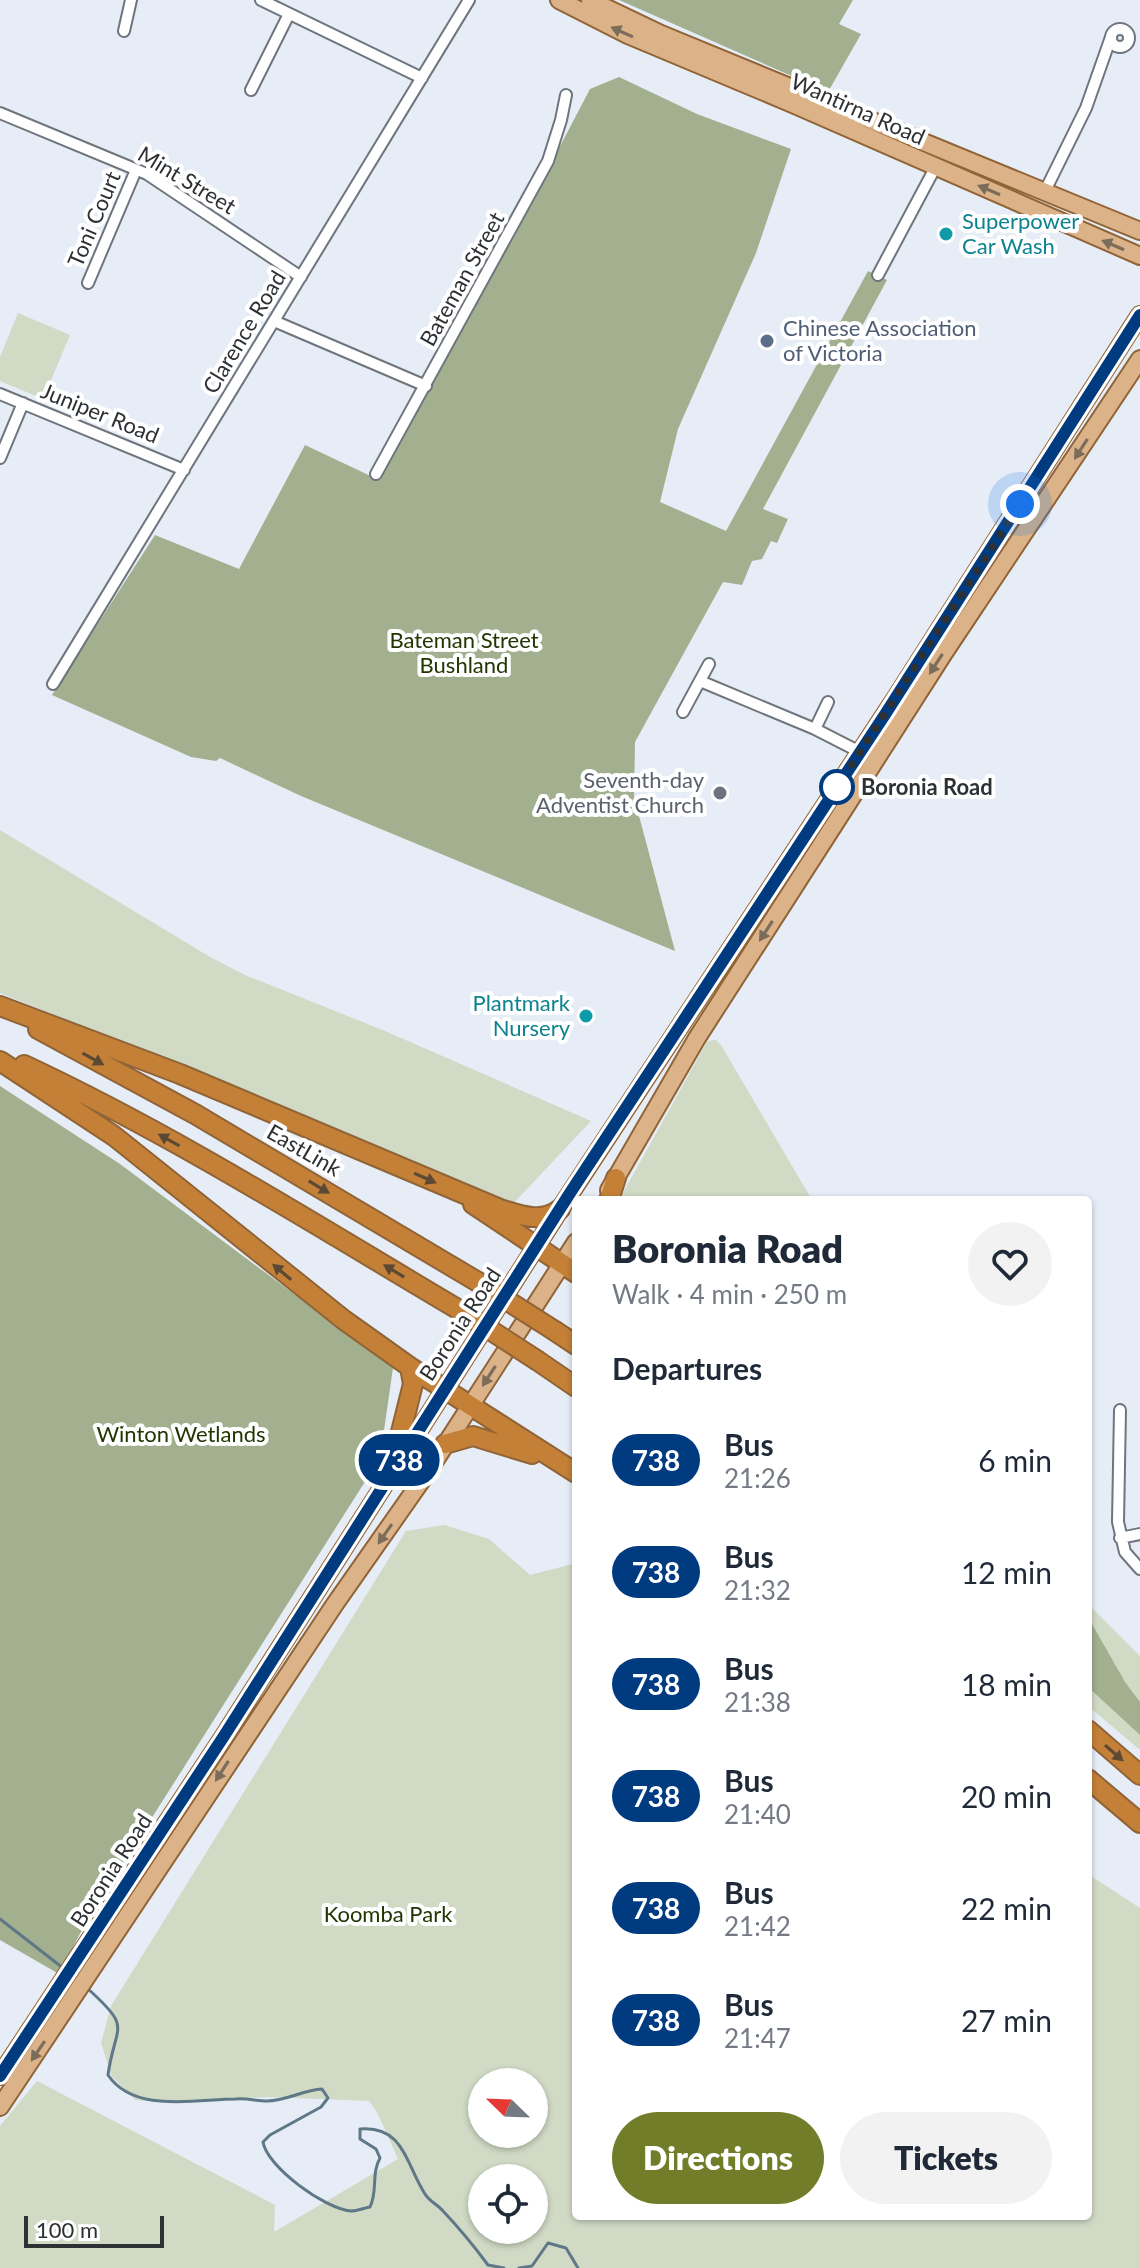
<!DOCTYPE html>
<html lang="en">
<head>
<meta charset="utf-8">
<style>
	body { margin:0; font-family:Lato,sans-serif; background:#f2f2f3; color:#1f2937; height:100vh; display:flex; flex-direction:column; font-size:30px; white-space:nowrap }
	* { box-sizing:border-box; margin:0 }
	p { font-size:26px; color:#747a83 }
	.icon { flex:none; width:44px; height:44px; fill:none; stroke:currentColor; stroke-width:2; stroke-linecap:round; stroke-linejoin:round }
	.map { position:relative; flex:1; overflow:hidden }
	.panel { position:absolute; left:572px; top:1196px; width:520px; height:1024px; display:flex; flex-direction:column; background:#fff; border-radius:8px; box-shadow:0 2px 6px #0004 }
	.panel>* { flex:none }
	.badge { padding:0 16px; border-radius:26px; font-size:28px; line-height:52px }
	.needle { width:52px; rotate:293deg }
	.controls { position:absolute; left:468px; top:2068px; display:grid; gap:16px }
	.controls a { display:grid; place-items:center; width:80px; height:80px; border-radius:50%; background:#fff; box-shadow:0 2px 6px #0004; font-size:40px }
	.scale { position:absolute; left:24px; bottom:20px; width:140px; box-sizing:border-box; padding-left:8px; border:4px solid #2e3134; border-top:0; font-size:22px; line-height:28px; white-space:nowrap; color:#2e3134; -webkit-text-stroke:6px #fff; paint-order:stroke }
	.you { position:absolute; width:40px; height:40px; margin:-20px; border:6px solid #fff; border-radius:50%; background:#1a73e8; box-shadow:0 0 0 12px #1a73e833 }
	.map>.badge { position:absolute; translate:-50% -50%; box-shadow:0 0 0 4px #fff }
	h2 { padding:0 40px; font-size:30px; line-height:72px }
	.round { display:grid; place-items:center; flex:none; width:84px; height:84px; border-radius:42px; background:#f2f2f3 }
	.overview { display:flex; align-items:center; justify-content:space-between; height:136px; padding:0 40px }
	h1 { font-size:38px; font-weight:800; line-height:60px }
	.primary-button { display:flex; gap:16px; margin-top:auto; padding:16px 40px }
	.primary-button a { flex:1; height:92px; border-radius:48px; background:#727d29; color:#fff; font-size:32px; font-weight:800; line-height:92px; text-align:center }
	.primary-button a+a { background:#f2f2f3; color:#1f2937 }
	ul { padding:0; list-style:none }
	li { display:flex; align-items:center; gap:24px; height:112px; padding:0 40px }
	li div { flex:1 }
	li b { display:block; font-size:30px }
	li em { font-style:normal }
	li .badge { min-width:88px; font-weight:700; text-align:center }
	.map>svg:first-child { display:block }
	.green { fill:#d0dac5; fill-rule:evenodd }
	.forest { fill:#a2b08f }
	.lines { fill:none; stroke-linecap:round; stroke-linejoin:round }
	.stream { stroke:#5f7887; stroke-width:3 }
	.minor-casing { stroke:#6f757d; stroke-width:14 }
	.primary-casing { stroke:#906437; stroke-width:20 }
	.motorway-casing { stroke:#906437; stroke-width:22 }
	.minor { stroke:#fff; stroke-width:10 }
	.primary { stroke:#dcb388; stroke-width:16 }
	.motorway { stroke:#c58038; stroke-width:18 }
	.motorway-bridge-casing { stroke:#906437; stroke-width:22; stroke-linecap:butt }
	.motorway-bridge { stroke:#c58038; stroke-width:18 }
	.oneway { fill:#7c6c5a }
	.oneway2 { fill:#5b4935 }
	.line-casing { stroke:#fff; stroke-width:18 }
	.line { stroke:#003b80; stroke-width:12 }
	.walk { stroke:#2e3134; stroke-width:8; stroke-dasharray:0 14.4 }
	.culture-dot { fill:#0f9aa8; stroke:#fff; stroke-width:3 }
	.service-dot { fill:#5c6f8a; stroke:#fff; stroke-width:3 }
	.stop-dot { fill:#fff; stroke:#003b80; stroke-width:4 }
	.worship-dot { fill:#6b7280; stroke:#fff; stroke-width:3 }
	.labels { text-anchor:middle; stroke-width:8; stroke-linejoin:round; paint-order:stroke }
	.street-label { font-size:22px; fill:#2e3134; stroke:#fff }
	.culture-label { font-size:22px; fill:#0d838f; stroke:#fff; text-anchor:start }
	.service-label { font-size:22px; fill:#4e5e75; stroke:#fff; text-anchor:start }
	.park-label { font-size:22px; fill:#233500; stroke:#fff }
	.worship-label { font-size:22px; fill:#5b616d; stroke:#fff; text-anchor:end }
	.stop-label { font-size:22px; font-weight:bold; fill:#2e3134; stroke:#fff; text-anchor:start }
</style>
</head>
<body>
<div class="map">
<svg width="1140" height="2268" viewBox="0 0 1140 2268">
	<rect width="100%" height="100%" fill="#e6edf6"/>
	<path class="green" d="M18 313 70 335 43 399 0 381V357Z
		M0 830 210 957 245 975 385 1031 591 1121 511 1206C341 1136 172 1061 0 993Z
		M712 1040H716L721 1045 812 1200H619L707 1042Z
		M444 1525 489 1539 530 1575 573 1564 576 1566V2216H1088V1874L1140 1908V2268H0V2126L37 2081 275 2205 274 2232 398 2159 377 2112 369 2101 268 2097 157 2102 135 2100 112 2077 101 2043 111 2006 406 1531ZM482 2082H534V2134H482ZM482 2178H534V2230H482Z
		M1088 1604 1140 1656V1750L1088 1706Z"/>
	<path class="forest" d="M619 0H853L839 24 861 34 828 92Z
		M619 77 697 114 791 149 756 253 678 429 660 502 726 531 868 271 887 280 763 509 788 519 777 543 771 541 762 559 752 561 742 585 723 582 635 742 634 797 675 951 301 796 220 758 216 761 191 757 52 695 155 535 239 569 305 445 377 479 492 276 590 89Z
		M0 1086 120 1164 393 1368 380 1458 87 1920 59 1974 0 1940Z
		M1088 1617 1125 1682 1140 1702V1735L1088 1687Z"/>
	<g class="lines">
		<path class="stream" d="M0 1919 63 1968
			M87 1988C134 2030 115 2023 108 2075 134 2114 197 2099 236 2099 247 2098 257 2101 267 2101 286 2101 303 2090 322 2089L328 2098 321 2107 270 2135 263 2142C267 2167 325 2209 351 2211 357 2211 364 2208 370 2207 378 2191 371 2174 380 2158L376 2149 360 2139V2129C404 2125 406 2165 425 2194 429 2201 438 2205 443 2211 460 2229 474 2246 488 2265L504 2268
			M519 2268 532 2266 548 2243 566 2248 578 2268"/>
		<g class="minor-casing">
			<path id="minor" d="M261 0 422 78
				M1111 38a9 9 0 1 1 18 0a9 9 0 1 1-18 0Z
				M124 31 131 0
				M251 90 289 14
				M0 113 147 174 301 277
				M1045 191 1086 108 1111 37
				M878 275 935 168
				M88 283 136 170
				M274 321 426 386
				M0 394 184 470
				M0 458 23 403
				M376 474 548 161 561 120 566 95
				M700 681 815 729 860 752
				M53 684 469 0
				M683 712 709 664
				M815 729 828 702
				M1120 1410 1118 1522 1125 1552 1140 1569
				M1120 1538 1140 1534"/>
		</g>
		<g class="primary-casing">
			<path id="primary" d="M559 0 628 35 795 105 1140 256
				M590 0 661 34 1140 231
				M609 1190 697 1038 841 814 944 653 1140 359
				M0 2076 224 1736 560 1209 899 693 1140 315
				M0 2107 335 1604 429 1470 576 1242"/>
		</g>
		<g class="motorway-casing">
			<path id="motorway" d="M0 1006 180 1074 500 1209C520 1215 542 1224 560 1209
				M38 1029 195 1114 478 1282
				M0 1061 114 1136 344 1320 410 1367 576 1473
				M24 1065C176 1136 317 1226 461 1311
				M609 1200 616 1178
				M473 1204 576 1273
				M555 1331 576 1345
				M538 1361 576 1387
				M445 1444 473 1436 532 1454
				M391 1472 413 1384 410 1367
				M1088 1730 1140 1775
				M1088 1779 1140 1823"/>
		</g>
		<use href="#minor" class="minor"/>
		<use href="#primary" class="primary"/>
		<use href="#motorway" class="motorway"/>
		<g class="motorway-bridge-casing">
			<path id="motorway-bridge" d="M478 1282 555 1331
				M461 1311 538 1361"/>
		</g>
		<use href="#motorway-bridge" class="motorway-bridge"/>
	</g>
	<defs><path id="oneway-solid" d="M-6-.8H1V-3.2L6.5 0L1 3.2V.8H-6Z" transform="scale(2)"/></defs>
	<g class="oneway">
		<use href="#oneway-solid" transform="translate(622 32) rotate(-156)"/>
		<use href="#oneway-solid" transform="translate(989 190) rotate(-157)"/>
		<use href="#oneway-solid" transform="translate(1113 245) rotate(-157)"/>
		<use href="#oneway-solid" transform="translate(1081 449) rotate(123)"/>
		<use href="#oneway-solid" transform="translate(936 664) rotate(123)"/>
		<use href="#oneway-solid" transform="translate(766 931) rotate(123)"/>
		<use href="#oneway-solid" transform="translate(489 1376) rotate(123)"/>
		<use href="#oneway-solid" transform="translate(385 1534) rotate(125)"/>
		<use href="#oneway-solid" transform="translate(222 1771) rotate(123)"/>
		<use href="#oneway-solid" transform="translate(38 2051) rotate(124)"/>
	</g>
	<g class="oneway2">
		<use href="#oneway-solid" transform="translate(93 1059) rotate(29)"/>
		<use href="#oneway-solid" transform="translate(169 1140) rotate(-151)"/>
		<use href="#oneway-solid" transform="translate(425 1178) rotate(24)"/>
		<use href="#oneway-solid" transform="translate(319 1187) rotate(31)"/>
		<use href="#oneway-solid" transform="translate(394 1271) rotate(-149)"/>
		<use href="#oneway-solid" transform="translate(282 1272) rotate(-140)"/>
		<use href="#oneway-solid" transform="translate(1114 1753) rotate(41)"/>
	</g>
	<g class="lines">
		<g class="line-casing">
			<path id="line" d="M0 2076 224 1736 570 1193 886 713 1140 315"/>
		</g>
		<use href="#line" class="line"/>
		<path class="walk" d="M837 787 833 794 1020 504"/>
	</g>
	<g class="culture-dot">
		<circle cx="946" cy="234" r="8"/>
		<circle cx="586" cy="1016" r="8"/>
	</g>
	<circle class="service-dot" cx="767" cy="341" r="8"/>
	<circle class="stop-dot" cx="837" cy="787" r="16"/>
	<circle class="worship-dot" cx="720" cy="793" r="8"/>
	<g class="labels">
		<g class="street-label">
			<text transform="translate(858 109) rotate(24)" y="8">Wantirna Road</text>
			<text transform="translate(187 180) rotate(31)" y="8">Mint Street</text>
			<text transform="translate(94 219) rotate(-67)" y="8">Toni Court</text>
			<text transform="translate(462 279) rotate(-61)" y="8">Bateman Street</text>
			<text transform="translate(244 332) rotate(-59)" y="8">Clarence Road</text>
			<text transform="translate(100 413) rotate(22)" y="8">Juniper Road</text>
			<text transform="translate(304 1150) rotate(30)" y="8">EastLink</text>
			<text transform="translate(460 1324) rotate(-57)" y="8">Boronia Road</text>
			<text transform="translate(111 1870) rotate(-57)" y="8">Boronia Road</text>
		</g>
		<g class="culture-label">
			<text x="962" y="229">Superpower<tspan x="962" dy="25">Car Wash</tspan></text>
			<text x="570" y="1011" text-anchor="end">Plantmark<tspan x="570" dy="25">Nursery</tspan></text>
		</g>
		<g class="service-label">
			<text x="783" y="336">Chinese Association<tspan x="783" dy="25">of Victoria</tspan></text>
		</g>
		<g class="park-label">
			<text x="464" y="648">Bateman Street<tspan x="464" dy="25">Bushland</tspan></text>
			<text x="181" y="1442">Winton Wetlands</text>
			<text x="388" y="1922">Koomba Park</text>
		</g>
		<g class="worship-label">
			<text x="704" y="788">Seventh-day<tspan x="704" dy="25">Adventist Church</tspan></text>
		</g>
		<g class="stop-label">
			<text x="861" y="795">Boronia Road</text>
		</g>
	</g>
</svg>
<div class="controls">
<a><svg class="needle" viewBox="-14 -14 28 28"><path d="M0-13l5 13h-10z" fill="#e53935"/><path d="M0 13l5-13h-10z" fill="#747a83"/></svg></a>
<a><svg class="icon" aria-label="locate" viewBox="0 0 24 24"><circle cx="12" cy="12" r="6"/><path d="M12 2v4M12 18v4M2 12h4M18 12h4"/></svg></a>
</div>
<div class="scale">100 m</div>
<div class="you" style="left:1020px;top:504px"></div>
<b class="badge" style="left:399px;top:1460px;background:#003b80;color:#fff">738</b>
<section class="panel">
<div class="overview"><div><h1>Boronia Road</h1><p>Walk · 4 min · 250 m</p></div><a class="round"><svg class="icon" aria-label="heart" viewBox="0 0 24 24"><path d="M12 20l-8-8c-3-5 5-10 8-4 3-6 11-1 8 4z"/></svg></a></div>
<h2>Departures</h2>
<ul>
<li><span class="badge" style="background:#003b80;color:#fff">738</span><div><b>Bus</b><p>21:26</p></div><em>6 min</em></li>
<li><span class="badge" style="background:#003b80;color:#fff">738</span><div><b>Bus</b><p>21:32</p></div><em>12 min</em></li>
<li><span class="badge" style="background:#003b80;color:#fff">738</span><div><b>Bus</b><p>21:38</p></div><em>18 min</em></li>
<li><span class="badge" style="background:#003b80;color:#fff">738</span><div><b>Bus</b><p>21:40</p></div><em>20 min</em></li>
<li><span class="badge" style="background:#003b80;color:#fff">738</span><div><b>Bus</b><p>21:42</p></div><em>22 min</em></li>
<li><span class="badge" style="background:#003b80;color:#fff">738</span><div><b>Bus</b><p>21:47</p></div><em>27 min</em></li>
</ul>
<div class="primary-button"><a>Directions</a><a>Tickets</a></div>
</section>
</div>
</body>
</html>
